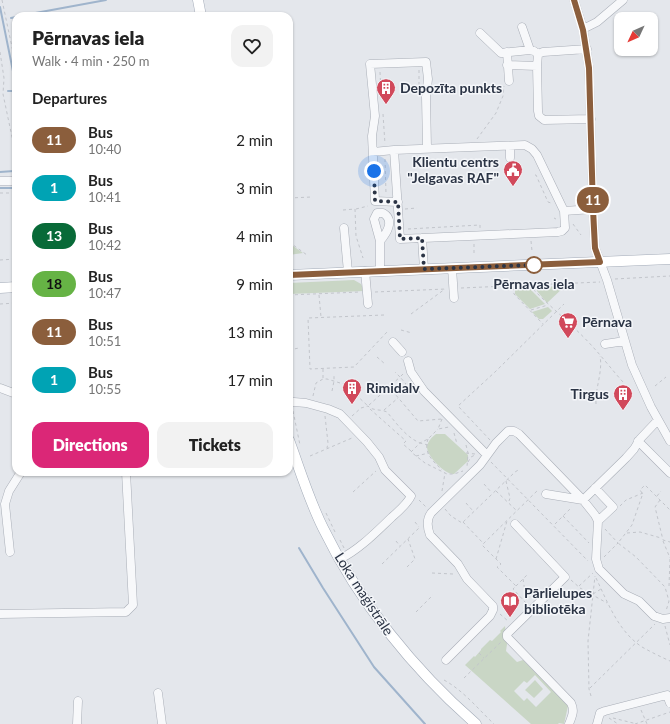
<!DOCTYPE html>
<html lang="en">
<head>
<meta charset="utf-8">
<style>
	body { margin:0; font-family:Lato,sans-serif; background:#f2f2f2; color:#222; height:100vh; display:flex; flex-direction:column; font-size:15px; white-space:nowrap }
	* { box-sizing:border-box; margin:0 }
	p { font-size:13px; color:#767676 }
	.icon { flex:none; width:22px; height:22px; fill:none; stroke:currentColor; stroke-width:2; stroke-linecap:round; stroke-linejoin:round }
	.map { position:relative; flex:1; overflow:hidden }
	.details { position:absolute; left:12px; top:12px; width:281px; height:464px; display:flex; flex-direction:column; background:#fff; border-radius:12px; box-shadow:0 1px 3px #0004 }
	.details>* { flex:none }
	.badge { padding:0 8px; border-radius:13px; font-size:14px; line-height:26px }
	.needle { width:26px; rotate:226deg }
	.controls { position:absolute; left:614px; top:12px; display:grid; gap:8px }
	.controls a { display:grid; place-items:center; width:44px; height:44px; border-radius:8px; background:#fff; box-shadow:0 1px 3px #0004; font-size:20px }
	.you { position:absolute; width:20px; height:20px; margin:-10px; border:3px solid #fff; border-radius:50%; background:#1a73e8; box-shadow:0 0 0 6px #1a73e833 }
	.map>.badge { position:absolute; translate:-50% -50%; box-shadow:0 0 0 2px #fff }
	h2 { padding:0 20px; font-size:15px; line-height:36px }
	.round { display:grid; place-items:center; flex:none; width:42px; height:42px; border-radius:12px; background:#f2f2f2 }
	.head { display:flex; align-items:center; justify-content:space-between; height:68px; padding:0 20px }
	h1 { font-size:19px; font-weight:800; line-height:30px }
	.primary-button { display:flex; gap:8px; margin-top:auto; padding:8px 20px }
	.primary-button a { flex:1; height:46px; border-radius:12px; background:#db2777; color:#fff; font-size:16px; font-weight:800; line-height:46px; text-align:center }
	.primary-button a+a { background:#f2f2f2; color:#222 }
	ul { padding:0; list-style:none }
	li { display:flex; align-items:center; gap:12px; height:48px; padding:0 20px }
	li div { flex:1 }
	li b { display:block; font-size:15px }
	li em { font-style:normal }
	li .badge { min-width:44px; font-weight:700; text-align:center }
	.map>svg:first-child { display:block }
	.green { fill:#c9d6c5; fill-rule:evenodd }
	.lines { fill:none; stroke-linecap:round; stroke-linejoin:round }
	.stream { stroke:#9fb4cc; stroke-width:2 }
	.minor-casing { stroke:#a9aeb7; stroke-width:9 }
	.major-casing { stroke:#a3abb8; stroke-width:11 }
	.path { stroke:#c2c5cb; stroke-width:1; stroke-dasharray:3 3; stroke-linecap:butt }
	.minor { stroke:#f7f8fa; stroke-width:8 }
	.major { stroke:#fff; stroke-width:10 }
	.line-casing { stroke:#fff; stroke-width:9 }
	.line { stroke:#8b5e3c; stroke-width:6 }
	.walk { stroke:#2b3445; stroke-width:4; stroke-dasharray:0 7.2 }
	.stop-dot { fill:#fff; stroke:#8b5e3c; stroke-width:2 }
	.labels { text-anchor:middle; stroke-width:3; stroke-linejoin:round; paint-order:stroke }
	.poi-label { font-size:14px; font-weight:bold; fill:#2b3445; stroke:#f4f6f9; text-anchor:start }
	.stop-label { font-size:14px; font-weight:bold; fill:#2b3445; stroke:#f4f6f9 }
	.street-label { font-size:14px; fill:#2b3445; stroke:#f4f6f9 }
</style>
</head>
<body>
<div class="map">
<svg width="670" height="724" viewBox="0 0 670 724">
	<rect width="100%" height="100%" fill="#e4e7ec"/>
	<path class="green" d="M289 243 303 253 289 255Z
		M354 280 361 284 364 291 289 294V283Z
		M528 287 545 304 530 309 515 294V288Z
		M564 287 547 303 537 291V287L564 286Z
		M548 307 552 311 543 319H539L532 312Z
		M436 434H445L468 455V461L454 474C445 475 427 456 427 447 428 441 432 437 436 434Z
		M505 626 507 644 506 651 517 662 523 660 568 706 564 724 559 723 558 724H531L465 665 474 656 475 657 481 650V649L490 640 492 641 501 632 500 631ZM535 675 551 692 536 707 527 698 524 701 514 691 524 681 527 683Z
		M535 680 543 689 534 698 525 690Z"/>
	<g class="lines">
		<path class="stream" d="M0 7 16 86
			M19 16 106 0
			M11 18 16 17
			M8 91H16
			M0 172 14 171
			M0 188H16
			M299 548 323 588 374 667 425 724"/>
		<g class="minor-casing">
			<path id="minor" d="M574 0 583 29 589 68 593 209 595 248 607 280 632 365 651 407 670 441
				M522 27 530 50
				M583 29 597 22 623 0
				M480 33 501 53 530 50 534 51 538 54
				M587 49 543 52 538 54 537 66 538 111 539 116 544 120 591 119
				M507 52 509 81
				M507 65 537 66
				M373 152 394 150
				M510 158V146
				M0 181H16
				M398 202 375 201 372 136 375 116 370 64 426 62 428 79 426 97 427 148
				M564 211 537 155 532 149 525 145 394 150 400 239 558 232 562 231 565 228 564 211 593 209
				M344 228 348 272
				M422 238 424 269
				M380 241 374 219 377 213H383C395 220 387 233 380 241V271
				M452 268 454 298
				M365 271 368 304
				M393 342 402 352
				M605 344 625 341
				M408 361 411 372 424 391 487 455
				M0 388 16 394
				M289 403 294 402 306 403 328 409 340 414 367 442 379 457 385 470 411 496C407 504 399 511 392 517 376 532 360 549 340 559
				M638 441 670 473
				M595 488 613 507 598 521
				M546 494 583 500 595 515 598 521 596 559 599 569 624 594 639 601 654 616 663 619 670 618
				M515 524 565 577 507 634V637L571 703C575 711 572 716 569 724
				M10 552 5 504 9 491 21 472
				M0 614 126 612 133 605 126 472
				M446 660 490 616 493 610V606L467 579 458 564 430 535C427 527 426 520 431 513L480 465 496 443 508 431H514L519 434 583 500 626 458 634 449 640 439 658 420
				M158 693 162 724
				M77 724 78 701
				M597 724 600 713 605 711 667 695 670 703"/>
		</g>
		<g class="major-casing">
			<path id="major" d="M198 0 201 16
				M289 275 670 259
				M0 288 16 287
				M289 440C300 470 309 500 323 528 359 602 414 670 476 724"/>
		</g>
		<path class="path" d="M2 0 16 66
			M0 52 4 78 3 94 16 156
			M419 70V87
			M380 72 381 93
			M383 114 385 144
			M477 139 496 113 503 96 504 86
			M385 159 386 194
			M535 175H536L548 202 551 203
			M0 193H16
			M289 198 312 197
			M356 209 368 206
			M405 209 417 208
			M343 210 355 209 356 236 363 258
			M554 218 556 219
			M573 224 581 235
			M408 229 480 225V228
			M289 232 290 230
			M289 234 292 235V238L290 241
			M531 241 532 251
			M289 242 307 255
			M474 244V255
			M0 260 16 259
			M615 279 670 276
			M529 285C550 307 573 325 593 347 603 358 613 371 623 382
			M513 287 514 294 543 324
			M461 288 600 282
			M375 292 446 289
			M289 295 360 292
			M319 295 321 317
			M0 304 16 303
			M531 310 548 305
			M411 314 445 289
			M384 315 308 318 310 369 354 367 387 332
			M401 330 412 333
			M289 350 299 348
			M377 357 385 364
			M323 369V378
			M403 374 400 377 406 384 395 394 418 421 442 419
			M655 386 666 377
			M376 390 380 394
			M332 391 334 381V375
			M313 396 316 383 323 379H327L350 386 354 393 368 406 400 377 395 372
			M596 404C595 388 603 372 600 356
			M370 409 406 441 403 444 411 451
			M384 410 398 398
			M293 411 300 445
			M325 416 328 443 327 448
			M352 416 361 408 368 406C372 411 381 409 387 412 397 424 406 437 420 443L428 439 438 429
			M442 419 438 429 449 427
			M454 433 457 444
			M428 439C423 453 433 461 442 470
			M490 440 458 406 495 372 564 304
			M428 445 420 443 411 452 425 463 447 474H454L463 471
			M466 445 468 453 467 467
			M466 453 475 454
			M310 456 352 438
			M416 456 429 453
			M468 462 471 457 475 455
			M491 462 588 561
			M506 481 510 498 509 501
			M484 484 492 493
			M442 491 445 473
			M496 491 517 511
			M353 492 376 471
			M642 493 640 490 645 485 670 510
			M657 496 661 491
			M419 500 426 507
			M660 500 655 507 663 540 670 542
			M466 503 473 511
			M620 506 626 500 643 493 632 525 618 543 636 557 665 587 669 601 666 611
			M445 509 451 516 462 523 515 472 520 469
			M326 513 335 532
			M563 516 589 543
			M415 522 419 527
			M463 522 483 543
			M555 524 572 507
			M627 533 640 532 661 538
			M340 540 344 548
			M396 541 400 546
			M663 541 670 558
			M604 557 618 543 605 529
			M496 559 507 521
			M382 564 420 527
			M407 567 415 559 408 539
			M432 573 453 574 455 572
			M596 578C608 603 618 631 642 647 651 652 661 657 670 661
			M523 579 527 604
			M571 580 580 588 607 603
			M516 586 528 574
			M579 586 593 573
			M669 586 670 559
			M593 594 601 589
			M526 603 513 589 516 586 497 567 501 564 482 545 539 489
			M416 612 433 595
			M500 614 508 621
			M665 626 670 645
			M479 653 484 658
			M464 678 501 642
			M444 680C464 691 478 709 494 724
			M590 688 655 624
			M591 696 589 689 588 641 595 576
			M641 710 647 724
			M609 718 618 724
			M613 718 637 724
			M635 724 670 712"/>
		<use href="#minor" class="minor"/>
		<use href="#major" class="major"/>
	</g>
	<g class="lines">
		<g class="line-casing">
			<path id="line" d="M289 275 600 262 595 248 593 209 589 68 583 30 574 0"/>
		</g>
		<use href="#line" class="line"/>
		<path class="walk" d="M374 171 375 201 398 202 400 239 422 238 424 269 534 265"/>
	</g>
	<defs>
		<g id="building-pin" transform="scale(1)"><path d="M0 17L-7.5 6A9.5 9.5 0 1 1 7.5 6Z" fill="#d1495b" stroke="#f4f6f9"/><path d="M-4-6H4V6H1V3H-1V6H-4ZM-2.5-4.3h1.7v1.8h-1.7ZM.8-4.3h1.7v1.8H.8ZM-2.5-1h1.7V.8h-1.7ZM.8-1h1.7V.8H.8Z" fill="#fff"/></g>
		<g id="civic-pin" transform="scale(1)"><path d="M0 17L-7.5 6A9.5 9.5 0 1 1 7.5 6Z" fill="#d1495b" stroke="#f4f6f9"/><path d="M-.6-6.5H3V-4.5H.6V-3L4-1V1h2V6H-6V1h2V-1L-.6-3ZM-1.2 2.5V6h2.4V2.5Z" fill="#fff"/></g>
		<g id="supermarket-pin" transform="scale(1)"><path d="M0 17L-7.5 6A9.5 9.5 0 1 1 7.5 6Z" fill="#d1495b" stroke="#f4f6f9"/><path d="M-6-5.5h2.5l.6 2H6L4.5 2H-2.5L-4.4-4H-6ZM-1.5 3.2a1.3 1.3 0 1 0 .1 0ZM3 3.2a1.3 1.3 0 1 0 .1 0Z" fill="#fff"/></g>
		<g id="library-pin" transform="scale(1)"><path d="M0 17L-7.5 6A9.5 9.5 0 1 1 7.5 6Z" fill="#d1495b" stroke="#f4f6f9"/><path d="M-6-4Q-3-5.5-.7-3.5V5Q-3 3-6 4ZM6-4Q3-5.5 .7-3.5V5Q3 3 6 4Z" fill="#fff"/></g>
	</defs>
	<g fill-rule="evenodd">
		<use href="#building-pin" x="386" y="88"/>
		<use href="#civic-pin" x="513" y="170"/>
		<use href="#supermarket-pin" x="568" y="322"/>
		<use href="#building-pin" x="352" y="388"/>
		<use href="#building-pin" x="623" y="394"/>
		<use href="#library-pin" x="510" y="601"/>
	</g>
	<circle class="stop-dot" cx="534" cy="265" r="8"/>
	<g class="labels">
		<g class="poi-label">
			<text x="400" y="93">Depozīta punkts</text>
			<text x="499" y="167" text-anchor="end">Klientu centrs<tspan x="499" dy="16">"Jelgavas RAF"</tspan></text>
			<text x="582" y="327">Pērnava</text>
			<text x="366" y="393">Rimidalv</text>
			<text x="609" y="399" text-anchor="end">Tirgus</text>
			<text x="524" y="598">Pārlielupes<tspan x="524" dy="16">bibliotēka</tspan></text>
		</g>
		<g class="stop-label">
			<text x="534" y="289">Pērnavas iela</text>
		</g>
		<g class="street-label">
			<text transform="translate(364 594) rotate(57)" y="5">Loka maģistrāle</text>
		</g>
	</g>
</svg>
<div class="controls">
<a><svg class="needle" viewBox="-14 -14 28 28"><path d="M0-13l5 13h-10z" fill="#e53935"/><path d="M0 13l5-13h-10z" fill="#767676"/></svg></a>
</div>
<div class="you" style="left:374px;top:171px"></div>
<b class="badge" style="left:593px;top:200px;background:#8b5e3c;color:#fff">11</b>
<section class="details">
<div class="head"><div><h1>Pērnavas iela</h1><p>Walk · 4 min · 250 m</p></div><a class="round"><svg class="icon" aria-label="heart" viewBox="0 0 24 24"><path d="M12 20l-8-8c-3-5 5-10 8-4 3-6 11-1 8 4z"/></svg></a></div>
<h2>Departures</h2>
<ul>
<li><span class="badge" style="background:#8b5e3c;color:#fff">11</span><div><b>Bus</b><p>10:40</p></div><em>2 min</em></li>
<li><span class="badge" style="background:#00a3b4;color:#fff">1</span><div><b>Bus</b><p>10:41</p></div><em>3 min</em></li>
<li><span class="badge" style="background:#086a38;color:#fff">13</span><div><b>Bus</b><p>10:42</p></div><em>4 min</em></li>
<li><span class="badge" style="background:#66b345;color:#111">18</span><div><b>Bus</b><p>10:47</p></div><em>9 min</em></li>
<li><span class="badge" style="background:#8b5e3c;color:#fff">11</span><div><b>Bus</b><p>10:51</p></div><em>13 min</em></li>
<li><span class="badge" style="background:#00a3b4;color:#fff">1</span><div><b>Bus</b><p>10:55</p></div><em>17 min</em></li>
</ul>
<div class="primary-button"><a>Directions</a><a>Tickets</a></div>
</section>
</div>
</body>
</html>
